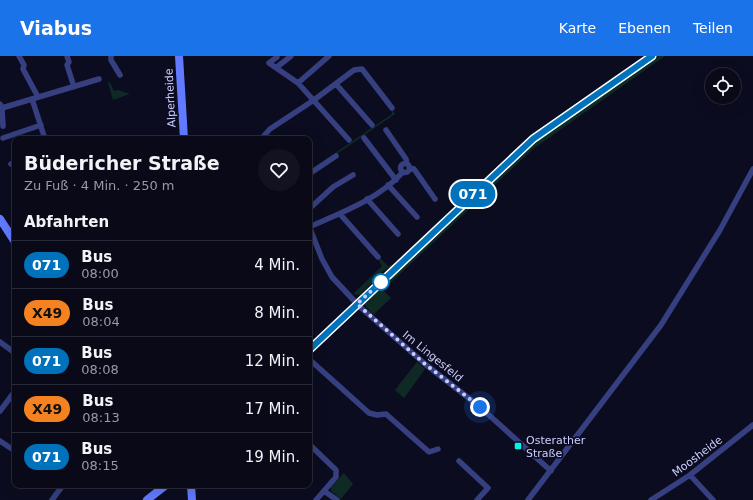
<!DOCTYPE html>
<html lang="de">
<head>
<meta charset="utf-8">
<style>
	body { margin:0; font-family:"DejaVu Sans",sans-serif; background:#121221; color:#f1f3f6; height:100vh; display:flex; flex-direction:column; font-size:15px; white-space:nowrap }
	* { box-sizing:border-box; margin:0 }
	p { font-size:13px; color:#999aa2 }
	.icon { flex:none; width:22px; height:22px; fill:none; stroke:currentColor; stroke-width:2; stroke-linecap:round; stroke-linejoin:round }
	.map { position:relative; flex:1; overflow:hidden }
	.drawer { position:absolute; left:12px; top:80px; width:300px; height:352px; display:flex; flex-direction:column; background:#090918; border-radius:8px; box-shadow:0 4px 16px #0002,0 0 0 1px #292a37 }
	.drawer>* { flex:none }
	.badge { padding:0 8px; border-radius:13px; font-size:14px; line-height:26px }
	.buttons { position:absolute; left:705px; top:12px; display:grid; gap:8px }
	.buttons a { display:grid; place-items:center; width:36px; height:36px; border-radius:50%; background:#090918; box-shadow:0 4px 16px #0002,0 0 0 1px #292a37; font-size:20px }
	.you { position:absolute; width:20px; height:20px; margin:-10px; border:3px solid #fff; border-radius:50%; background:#1a73e8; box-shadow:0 0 0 6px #1a73e833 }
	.map>.badge { position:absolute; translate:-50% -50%; box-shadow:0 0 0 2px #fff }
	h2 { padding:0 12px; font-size:15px; line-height:36px }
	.round { display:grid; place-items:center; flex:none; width:42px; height:42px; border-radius:21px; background:#121221 }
	.head { display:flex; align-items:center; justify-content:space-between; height:68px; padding:0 12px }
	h1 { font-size:19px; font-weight:800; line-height:30px }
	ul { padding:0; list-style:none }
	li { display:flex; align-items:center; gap:12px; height:48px; padding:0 12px; border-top:1px solid #292a37 }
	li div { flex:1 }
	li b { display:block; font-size:15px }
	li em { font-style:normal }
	li .badge { min-width:44px; font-weight:700; text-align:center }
	header { display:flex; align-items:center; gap:24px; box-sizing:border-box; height:56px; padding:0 20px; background:#1a73e8; color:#fff }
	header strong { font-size:19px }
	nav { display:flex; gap:22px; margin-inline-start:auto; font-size:14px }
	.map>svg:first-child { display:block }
	.green { fill:#0f2a24 }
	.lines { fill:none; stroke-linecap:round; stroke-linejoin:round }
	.street { stroke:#364080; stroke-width:5.5 }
	.secondary { stroke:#627aff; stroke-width:8 }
	.line-casing { stroke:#fff; stroke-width:9 }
	.line { stroke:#0072bc; stroke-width:6 }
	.walk { stroke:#cbcfff; stroke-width:4; stroke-dasharray:0 7.2 }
	.stop-dot { fill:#fff; stroke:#0072bc; stroke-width:2 }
	.poi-dot { fill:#00f6e3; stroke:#0c0c20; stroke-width:1.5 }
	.labels { text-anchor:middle; stroke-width:3.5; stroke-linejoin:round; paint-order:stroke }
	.street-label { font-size:11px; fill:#cbcfff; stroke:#0c0c20 }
	.poi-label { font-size:11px; fill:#cbcfff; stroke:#0c0c20; text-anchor:start }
</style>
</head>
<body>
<header>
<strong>Viabus</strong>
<nav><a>Karte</a><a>Ebenen</a><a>Teilen</a></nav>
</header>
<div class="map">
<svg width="753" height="444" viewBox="0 0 753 444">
	<rect width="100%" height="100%" fill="#0c0c20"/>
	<path class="green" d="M657 0H665L533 93 383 234 391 242 373 259 364 248 513 104 547 76Z
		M616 19V22L543 72 398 206 382 216 360 239 353 238 382 210 377 201 378 200 388 210 393 208 529 81Z
		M110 26 114 35 118 34 130 38 113 44 108 27Z
		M392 54 395 58 309 117V115L392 58Z
		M417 306 425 313 404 342 395 334Z
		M344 417 353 428 341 443 331 435V431Z"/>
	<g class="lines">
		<path class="street" d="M19 0 24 9 23 13 38 41
			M67 0 69 6 67 9 74 31
			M111 0V4L120 19
			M277 0V1L269 7 298 27 349 84
			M277 11 291 0
			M298 27 329 0
			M336 28 372 69
			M0 48 2 52 32 43
			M2 52 3 70
			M386 74 406 103 407 108
			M3 82 41 69
			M364 82 396 124
			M45 83 32 43 99 23
			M261 83 270 73 314 44 354 14 362 13 392 52
			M400.5 112a4.5 4.5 0 1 1 9 0a4.5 4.5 0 1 1-9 0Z
			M11 108 15 106
			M410 112 414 113 435 143
			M309 118 336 100
			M388 129 417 161
			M367 143 398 178
			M309 153 333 131 353 119
			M340 158 378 201
			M309 170 322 203 332 221 360 251 425 308 480 351 551 415
			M309 171C341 157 379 143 403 116
			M0 286 15 297
			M309 303 369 357 377 359 386 358 429 396 438 393
			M0 355 15 335
			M0 385 15 395
			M309 388 336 414V421L316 444
			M459 405 488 432 477 444
			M690 419 713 444
			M68 429 70 430
			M324 435 337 444
			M52 444 63 429
			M528 444 661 269 720 174 753 113
			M651 444 690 419 753 369"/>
		<path class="secondary" d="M179 0 184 83
			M0 163 15 186
			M309 294 533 83 652 0
			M191 429 192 444
			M147 444 166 429"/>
	</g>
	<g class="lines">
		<g class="line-casing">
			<path id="line" d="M309 294 533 83 652 0"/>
		</g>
		<use href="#line" class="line"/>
		<path class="walk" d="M381 226 357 248 425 308 480 351"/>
	</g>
	<circle class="stop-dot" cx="381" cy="226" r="8"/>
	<rect class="poi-dot" x="514" y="386" width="8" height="8" rx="2"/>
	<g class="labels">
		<g class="street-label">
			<text transform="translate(170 42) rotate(-93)" y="4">Alperheide</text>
			<text transform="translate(433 300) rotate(39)" y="4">Im Lingesfeld</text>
			<text transform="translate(697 400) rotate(-37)" y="4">Moosheide</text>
		</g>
		<g class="poi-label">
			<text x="526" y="388">Osterather<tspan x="526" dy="13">Straße</tspan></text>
		</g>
	</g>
</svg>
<div class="buttons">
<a><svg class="icon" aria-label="locate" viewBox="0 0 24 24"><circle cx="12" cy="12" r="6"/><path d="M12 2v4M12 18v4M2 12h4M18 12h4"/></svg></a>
</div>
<div class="you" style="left:480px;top:351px"></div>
<b class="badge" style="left:473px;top:138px;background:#0072bc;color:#fff">071</b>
<section class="drawer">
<div class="head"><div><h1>Büdericher Straße</h1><p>Zu Fuß · 4 Min. · 250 m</p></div><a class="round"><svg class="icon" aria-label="heart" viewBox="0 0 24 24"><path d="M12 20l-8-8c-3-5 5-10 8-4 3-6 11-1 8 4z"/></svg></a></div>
<h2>Abfahrten</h2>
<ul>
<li><span class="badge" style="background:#0072bc;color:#fff">071</span><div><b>Bus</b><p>08:00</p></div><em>4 Min.</em></li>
<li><span class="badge" style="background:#f58220;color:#111">X49</span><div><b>Bus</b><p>08:04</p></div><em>8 Min.</em></li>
<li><span class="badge" style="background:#0072bc;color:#fff">071</span><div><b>Bus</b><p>08:08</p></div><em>12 Min.</em></li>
<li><span class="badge" style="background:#f58220;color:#111">X49</span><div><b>Bus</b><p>08:13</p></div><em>17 Min.</em></li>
<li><span class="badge" style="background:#0072bc;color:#fff">071</span><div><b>Bus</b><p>08:15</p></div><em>19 Min.</em></li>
</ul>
</section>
</div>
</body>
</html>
